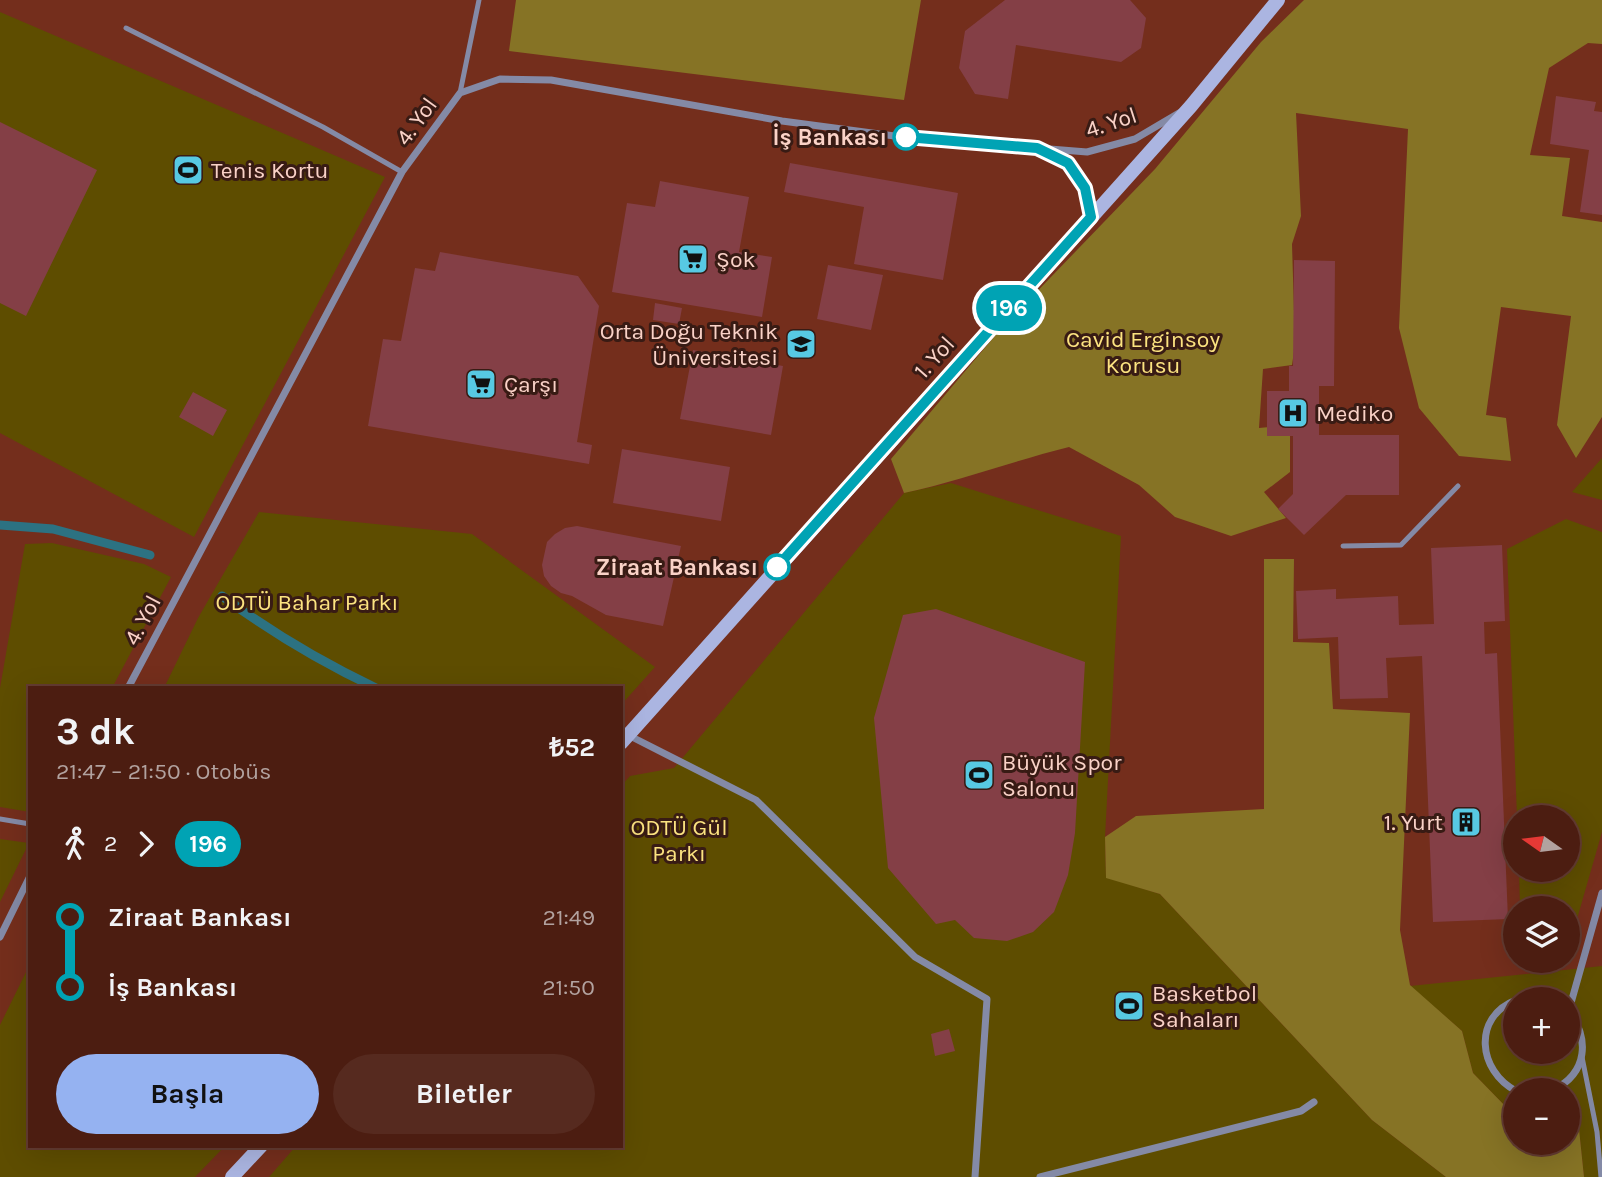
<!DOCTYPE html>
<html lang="tr">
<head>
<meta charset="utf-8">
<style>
	body { margin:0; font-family:Karla,sans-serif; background:#562a1f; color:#f1f3f6; height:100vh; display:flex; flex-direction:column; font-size:26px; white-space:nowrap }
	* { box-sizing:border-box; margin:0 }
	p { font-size:23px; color:#b2a29f }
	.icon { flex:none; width:38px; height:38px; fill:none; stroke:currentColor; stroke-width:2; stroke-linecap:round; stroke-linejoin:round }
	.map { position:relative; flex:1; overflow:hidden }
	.sheet { position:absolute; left:28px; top:686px; width:595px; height:462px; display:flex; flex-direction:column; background:#4c1d11; border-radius:0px; box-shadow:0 7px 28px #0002,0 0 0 2px #633b31 }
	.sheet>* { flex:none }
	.badge { padding:0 14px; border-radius:23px; font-size:24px; line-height:46px }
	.needle { width:46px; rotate:284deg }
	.fabs { position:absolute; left:1503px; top:805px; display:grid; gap:14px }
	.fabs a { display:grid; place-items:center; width:77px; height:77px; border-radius:50%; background:#4c1d11; box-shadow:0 7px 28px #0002,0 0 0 2px #633b31; font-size:35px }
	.map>.badge { position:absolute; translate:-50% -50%; box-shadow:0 0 0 4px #fff }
	.legs { display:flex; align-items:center; gap:10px; height:77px; padding:0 28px; font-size:23px }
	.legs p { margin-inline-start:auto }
	.head { display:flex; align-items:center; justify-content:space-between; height:119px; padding:0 28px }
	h1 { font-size:38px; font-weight:700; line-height:52px }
	.cta { display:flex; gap:14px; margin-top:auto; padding:14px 28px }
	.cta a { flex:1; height:80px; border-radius:42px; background:#95b2f1; color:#111; font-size:28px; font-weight:700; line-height:80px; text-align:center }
	.cta a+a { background:#562a1f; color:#f1f3f6 }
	ul { padding:0 28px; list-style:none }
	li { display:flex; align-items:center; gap:24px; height:70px; font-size:26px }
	li i { display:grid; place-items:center; width:10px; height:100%; margin:0 9px; background:currentColor }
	li i::after { content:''; width:18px; height:18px; margin:-9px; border:5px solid; border-radius:50%; background:#4c1d11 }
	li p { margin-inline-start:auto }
	li:first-child i { background:linear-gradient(#0000 50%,currentColor 0) }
	li:last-child i { background:linear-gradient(currentColor 50%,#0000 0) }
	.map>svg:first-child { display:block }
	.built { fill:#742e1c; fill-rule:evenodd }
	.green { fill:#5e4d00; fill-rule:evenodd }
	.forest { fill:#867325 }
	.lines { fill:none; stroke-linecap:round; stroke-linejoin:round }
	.stream { stroke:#2c7282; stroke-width:9 }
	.building { fill:#843f46 }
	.lane { stroke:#848aa6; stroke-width:5 }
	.street { stroke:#848aa6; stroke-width:7 }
	.secondary { stroke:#abb5e1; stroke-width:14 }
	.line-1-casing { stroke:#fff; stroke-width:16 }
	.line-1 { stroke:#00a3b4; stroke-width:10 }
	.stop-1-dot { fill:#fff; stroke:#00a3b4; stroke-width:3.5 }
	.labels { text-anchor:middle; stroke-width:6; stroke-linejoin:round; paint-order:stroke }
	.street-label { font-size:23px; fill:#fad2c7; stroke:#381b14 }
	.stop-label { font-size:23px; font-weight:bold; fill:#fad2c7; stroke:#381b14; text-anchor:end }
	.poi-label { font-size:23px; fill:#fad2c7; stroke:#381b14; text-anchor:start }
	.park-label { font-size:23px; fill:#fce380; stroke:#381b14 }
</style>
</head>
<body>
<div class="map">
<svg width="1602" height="1177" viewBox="0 0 1602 1177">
	<rect width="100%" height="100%" fill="#662717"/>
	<path class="built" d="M0 0H1602V1177H0ZM30 688H621V1146H30ZM1516 817H1568V870H1516ZM1516 908H1568V961H1516ZM1516 999H1568V1052H1516ZM1516 1090H1568V1143H1516Z"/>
	<path class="green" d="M0 12 385 177 194 537 0 433Z
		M1602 458V500L1572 492Z
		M951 483 1121 536 1105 837 1106 877 1160 894 1372 1120 1446 1177H269L296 1146H621V786L630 776 674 768 904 493Z
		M259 512 472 534 655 667 621 705V688H164L198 618Z
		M1566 519 1602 532V832L1577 919H1568V908H1520L1519 870H1568V817H1517L1507 549Z
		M52 543 144 564 171 577 112 688H30V812L0 807V688L25 544Z
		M0 839 29 843 0 902Z
		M30 964V1146H225L195 1177H0V1025Z
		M1602 966V1177H1584L1576 1101 1568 1103V1090H1516L1515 1110H1509L1473 1073 1462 1031 1410 986ZM1516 999H1568V1052H1516Z"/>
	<path class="forest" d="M516 0H921L904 100 509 51Z
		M1304 0H1602V44L1588 43 1549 68 1530 155 1570 158 1562 216 1602 222V417L1576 458 1557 425 1571 316 1501 307 1486 415 1506 418 1511 461 1459 456 1419 408 1399 328 1408 129 1296 113 1301 216 1292 244 1295 345 1292 365 1263 369 1259 428 1290 425V472L1264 492 1286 518 1231 536 1175 517 1139 485 1069 447C1013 461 960 481 904 493L891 459 999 331 1155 169 1261 42Z
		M1264 559H1294L1293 642 1329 643 1333 709 1410 713 1400 930 1410 985 1462 1031 1473 1073 1509 1110H1515L1516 1143H1568V1103L1576 1100 1584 1177H1446L1372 1120 1160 894 1106 878 1105 837 1136 816 1264 809Z"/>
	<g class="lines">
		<path class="stream" d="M0 525 53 529 150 555
			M222 596C271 632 321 662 376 688"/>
	</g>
	<path class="building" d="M1005 0H1130L1146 18 1141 48 1121 62 1016 45 1008 99 975 94 959 68 965 31Z
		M1556 96 1596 102 1594 111 1602 112V215L1580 212 1589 150 1550 144Z
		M0 122 97 170 26 316 0 303Z
		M790 163 958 193 943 280 854 264 864 207 784 192Z
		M660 181 749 197 739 252 772 257 762 317 612 292 627 203 655 207Z
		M440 252 578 276 599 306 577 442 592 445 589 464 368 426 383 339 401 341 415 268 435 271Z
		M1294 260 1335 261 1334 386H1319V435H1399V495H1346L1304 535 1278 509 1293 494V436H1267V391H1289V366H1293Z
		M828 265 883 275 871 330 817 319Z
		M655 303 682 308 679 324 653 320Z
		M693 350 783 366 771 435 680 419Z
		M193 392 227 410 213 436 179 417Z
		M622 449 730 467 721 521 613 503Z
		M577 526 681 546 663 626 606 615 572 596 561 593 551 586 544 576 542 565 547 542 555 534 565 528Z
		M1502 545 1505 621 1484 622 1485 654 1497 653 1508 919 1433 922 1422 656 1386 658 1388 698 1340 699 1338 637 1298 639 1296 591 1336 589V599L1398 596 1399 625 1434 624 1431 548Z
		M936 609 1085 662 1075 833 1068 875 1054 912 1033 932 1007 941 974 938 955 920 936 924 888 868 874 718 903 615Z
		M949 1029 955 1051 935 1056 931 1034Z"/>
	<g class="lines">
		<path class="lane" d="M126 28 323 127 402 172
			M460 93 479 0
			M1343 546 1401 545 1458 486
			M0 819 30 824
			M1582 1057 1597 1132 1601 1177"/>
		<path class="street" d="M1040 150C1078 168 1082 175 1091 216
			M128 688 402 172 460 93 500 79 551 80 782 121 902 137 1087 152 1135 139 1179 113
			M628 735 756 800 915 957 987 999 975 1177
			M0 937 30 876
			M1518 999 1541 996 1550 999
			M1516 1000C1472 1017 1478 1071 1516 1091
			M1569 1010 1602 893
			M1553 1090C1588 1073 1590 1038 1568 1010
			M1040 1177 1301 1111 1314 1102"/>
		<path class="secondary" d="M621 743 1191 106 1278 0
			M232 1177 261 1146"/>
	</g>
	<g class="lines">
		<g class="line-1-casing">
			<path id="line-1" d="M777 567 1091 217 1085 188 1068 163 1037 148 906 137"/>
		</g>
		<use href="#line-1" class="line-1"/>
	</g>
	<defs>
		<g id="stadium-square" transform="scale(1.575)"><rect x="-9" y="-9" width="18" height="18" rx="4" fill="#57c9e3" stroke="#381b14"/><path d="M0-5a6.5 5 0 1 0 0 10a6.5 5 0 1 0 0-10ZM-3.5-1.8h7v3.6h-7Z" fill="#111"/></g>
		<g id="supermarket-square" transform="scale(1.575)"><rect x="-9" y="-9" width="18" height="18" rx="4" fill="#57c9e3" stroke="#381b14"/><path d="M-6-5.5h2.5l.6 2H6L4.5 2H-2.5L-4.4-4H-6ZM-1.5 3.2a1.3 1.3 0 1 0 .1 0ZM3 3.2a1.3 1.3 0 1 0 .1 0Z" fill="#111"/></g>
		<g id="university-square" transform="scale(1.575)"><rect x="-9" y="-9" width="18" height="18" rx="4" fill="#57c9e3" stroke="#381b14"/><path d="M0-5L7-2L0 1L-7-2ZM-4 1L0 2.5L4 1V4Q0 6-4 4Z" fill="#111"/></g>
		<g id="hospital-square" transform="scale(1.575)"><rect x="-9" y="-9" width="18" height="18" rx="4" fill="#57c9e3" stroke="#381b14"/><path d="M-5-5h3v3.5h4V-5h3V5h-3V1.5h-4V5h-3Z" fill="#111"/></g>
		<g id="building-square" transform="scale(1.575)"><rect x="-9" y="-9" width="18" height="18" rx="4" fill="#57c9e3" stroke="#381b14"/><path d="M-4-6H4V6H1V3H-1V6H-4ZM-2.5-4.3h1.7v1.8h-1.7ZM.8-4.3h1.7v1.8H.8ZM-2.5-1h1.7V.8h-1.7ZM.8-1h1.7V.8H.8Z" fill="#111"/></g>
	</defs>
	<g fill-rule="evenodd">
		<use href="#stadium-square" x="188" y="170"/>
		<use href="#supermarket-square" x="693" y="259"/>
		<use href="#university-square" x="801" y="344"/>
		<use href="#supermarket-square" x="481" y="384"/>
		<use href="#hospital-square" x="1293" y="413"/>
		<use href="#stadium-square" x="979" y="775"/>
		<use href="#building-square" x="1466" y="822"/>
		<use href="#stadium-square" x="1129" y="1006"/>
	</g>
	<g class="stop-1-dot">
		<circle cx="906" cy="137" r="12"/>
		<circle cx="777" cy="567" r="12"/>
	</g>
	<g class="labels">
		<g class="street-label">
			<text transform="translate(416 121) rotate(-54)" y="8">4. Yol</text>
			<text transform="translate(1111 122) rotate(-18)" y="8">4. Yol</text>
			<text transform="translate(934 357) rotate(-48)" y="8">1. Yol</text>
			<text transform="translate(142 620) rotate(-62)" y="8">4. Yol</text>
		</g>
		<g class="stop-label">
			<text x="887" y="145">İş Bankası</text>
			<text x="758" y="575">Ziraat Bankası</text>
		</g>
		<g class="poi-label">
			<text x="211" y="178">Tenis Kortu</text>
			<text x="716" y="267">Şok</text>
			<text x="778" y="339" text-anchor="end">Orta Doğu Teknik<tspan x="778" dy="26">Üniversitesi</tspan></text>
			<text x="504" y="392">Çarşı</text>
			<text x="1316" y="421">Mediko</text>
			<text x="1002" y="770">Büyük Spor<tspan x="1002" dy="26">Salonu</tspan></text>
			<text x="1443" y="830" text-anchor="end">1. Yurt</text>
			<text x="1152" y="1001">Basketbol<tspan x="1152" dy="26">Sahaları</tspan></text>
		</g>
		<g class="park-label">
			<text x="1143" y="347">Cavid Erginsoy<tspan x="1143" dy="26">Korusu</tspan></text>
			<text x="307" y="610">ODTÜ Bahar Parkı</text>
			<text x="679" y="835">ODTÜ Gül<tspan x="679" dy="26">Parkı</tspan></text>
		</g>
	</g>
</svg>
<div class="fabs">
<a><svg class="needle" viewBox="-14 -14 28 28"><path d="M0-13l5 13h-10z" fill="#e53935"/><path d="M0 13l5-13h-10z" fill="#b2a29f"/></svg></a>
<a><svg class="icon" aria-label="layers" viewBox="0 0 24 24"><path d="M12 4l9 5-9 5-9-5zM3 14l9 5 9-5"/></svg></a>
<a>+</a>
<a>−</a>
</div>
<b class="badge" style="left:1009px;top:308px;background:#00a3b4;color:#fff">196</b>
<section class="sheet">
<div class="head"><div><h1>3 dk</h1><p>21:47 – 21:50 · Otobüs</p></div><b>₺52</b></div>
<div class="legs"><svg class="icon" aria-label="walk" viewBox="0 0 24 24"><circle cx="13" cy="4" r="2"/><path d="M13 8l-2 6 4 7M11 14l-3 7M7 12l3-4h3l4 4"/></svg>2<svg class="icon" aria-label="forward" viewBox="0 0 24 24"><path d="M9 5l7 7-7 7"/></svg><b class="badge" style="background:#00a3b4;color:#fff">196</b></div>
<ul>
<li><i style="color:#00a3b4"></i><b>Ziraat Bankası</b><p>21:49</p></li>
<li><i style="color:#00a3b4"></i><b>İş Bankası</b><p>21:50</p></li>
</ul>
<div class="cta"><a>Başla</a><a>Biletler</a></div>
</section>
</div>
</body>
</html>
